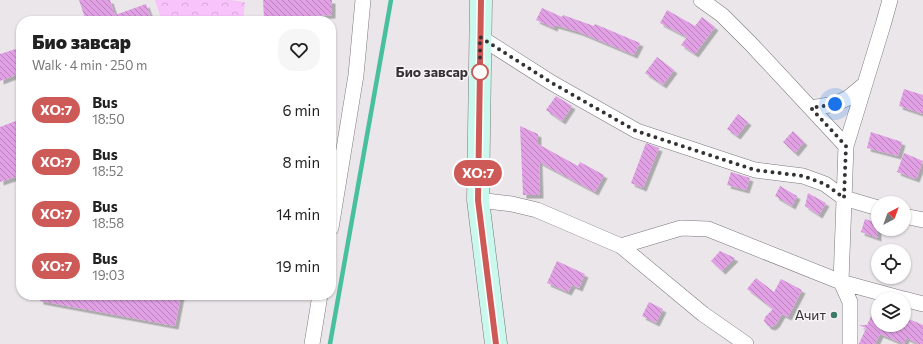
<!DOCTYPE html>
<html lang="en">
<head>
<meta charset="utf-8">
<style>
	body { margin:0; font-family:Commissioner,sans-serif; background:#f6f6f6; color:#222; height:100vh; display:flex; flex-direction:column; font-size:15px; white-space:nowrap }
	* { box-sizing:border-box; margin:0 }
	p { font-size:13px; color:#767676 }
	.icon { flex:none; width:22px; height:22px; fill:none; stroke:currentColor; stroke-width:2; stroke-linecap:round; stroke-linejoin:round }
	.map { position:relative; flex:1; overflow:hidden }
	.details { position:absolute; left:16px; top:16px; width:320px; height:284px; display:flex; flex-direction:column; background:#fff; border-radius:16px; box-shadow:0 1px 3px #0004 }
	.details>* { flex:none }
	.badge { padding:0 8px; border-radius:13px; font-size:14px; line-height:26px }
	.needle { width:26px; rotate:41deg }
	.controls { position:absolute; left:871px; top:196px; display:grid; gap:8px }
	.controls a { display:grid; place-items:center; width:40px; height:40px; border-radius:50%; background:#fff; box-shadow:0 1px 3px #0004; font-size:20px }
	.you { position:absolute; width:20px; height:20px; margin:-10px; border:3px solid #fff; border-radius:50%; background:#1a73e8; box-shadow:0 0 0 6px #1a73e833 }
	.map>.badge { position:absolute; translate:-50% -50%; box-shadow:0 0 0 2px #fff }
	.round { display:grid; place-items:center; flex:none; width:42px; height:42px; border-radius:16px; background:#f6f6f6 }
	.headline { display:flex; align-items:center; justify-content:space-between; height:68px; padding:0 16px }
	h1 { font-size:19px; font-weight:800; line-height:30px }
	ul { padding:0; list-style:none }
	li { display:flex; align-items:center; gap:12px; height:52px; padding:0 16px }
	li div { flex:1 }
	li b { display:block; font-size:15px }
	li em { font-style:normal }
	li .badge { min-width:44px; font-weight:700; text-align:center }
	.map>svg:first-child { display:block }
	.forest { fill:url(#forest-crowns) }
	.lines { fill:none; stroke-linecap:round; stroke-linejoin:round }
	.stream { stroke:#49c09d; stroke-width:4.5 }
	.building { fill:url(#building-back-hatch); filter:url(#shadow) }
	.minor-casing { stroke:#7c797c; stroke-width:16 }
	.secondary-casing { stroke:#7c797c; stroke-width:23 }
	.minor { stroke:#fff; stroke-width:15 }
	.secondary { stroke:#caf8ec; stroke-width:22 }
	.line-casing { stroke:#fff; stroke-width:9 }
	.line { stroke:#cd5a57; stroke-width:6 }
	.walk { stroke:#343234; stroke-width:4; stroke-dasharray:0 7.2 }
	.stop-dot { fill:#fff; stroke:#cd5a57; stroke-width:2 }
	.poi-dot { fill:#3d7b67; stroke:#f7f3f7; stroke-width:1.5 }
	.labels { text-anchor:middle; stroke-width:3; stroke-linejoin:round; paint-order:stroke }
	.stop-label { font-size:14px; font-weight:bold; fill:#343234; stroke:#f7f3f7; text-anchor:end }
	.poi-label { font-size:14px; fill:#343234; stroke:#f7f3f7; text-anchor:end }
</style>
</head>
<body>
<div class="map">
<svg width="923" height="344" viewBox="0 0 923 344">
	<defs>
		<pattern id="forest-crowns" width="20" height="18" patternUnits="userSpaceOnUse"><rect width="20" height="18" fill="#f8c3fa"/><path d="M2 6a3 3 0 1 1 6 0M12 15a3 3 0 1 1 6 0" fill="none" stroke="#d5a8d7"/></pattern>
		<pattern id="building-back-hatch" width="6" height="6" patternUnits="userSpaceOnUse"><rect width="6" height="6" fill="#e1a0e4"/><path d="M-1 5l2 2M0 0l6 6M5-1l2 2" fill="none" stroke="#b783ba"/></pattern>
		<filter id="shadow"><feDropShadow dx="3.5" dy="3.5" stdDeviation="0" flood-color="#0004"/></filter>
	</defs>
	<rect width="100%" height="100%" fill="#eae6ea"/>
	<path class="forest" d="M155 0H230L245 2 243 21H162Z"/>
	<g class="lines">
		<path class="stream" d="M330 344 391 0"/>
	</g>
	<path class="building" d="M79 0H110L115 15 146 4 152 21H86Z
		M263 0H332V15L264 18Z
		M542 8 562 17 563 15 594 26 595 24 640 43 634 55 579 32 555 25 554 28 536 20Z
		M667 10 695 26 702 17 715 27 695 54 681 45 687 37 660 23Z
		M19 48 21 54V73L0 81V54Z
		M657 57 674 70 663 85 645 73Z
		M904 89 923 95V114L899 106Z
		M556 96 572 106 562 121 546 110Z
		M738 114 748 122 737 136 727 129Z
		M21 119V175L0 182V127Z
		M520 126 538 134V144L578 166 580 162 604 175 595 192 539 162 540 195H523Z
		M793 131 804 142 795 153 783 142Z
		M871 132 902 142 898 156 867 148Z
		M646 143 659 148 643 188 631 183Z
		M904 153 923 161 916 179 897 172Z
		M731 172 750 178 746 190 727 185Z
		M780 186 797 196 792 206 775 196Z
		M808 193 826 203 819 215 805 206Z
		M865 219 878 223V238L861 232Z
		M720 251 735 258 722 271 711 261Z
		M557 261 585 274 579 288 572 285 568 292 547 283Z
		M756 278 774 292 781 279 802 290 788 317 782 314 776 324 772 327 768 326 764 321 765 317 773 309 747 289Z
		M40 295H181L175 326 40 301Z
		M878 301V325H904V317L923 325V344H919L906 338 904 344 880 334 875 344H859L866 328 859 325H867Z
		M649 302 663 309 656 323 642 316Z"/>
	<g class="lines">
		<g class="minor-casing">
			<path id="minor" d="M701 0 722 15 751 44 846 146
				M890 0 883 25 846 146 841 282 903 299
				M480 37 552 83 637 131 755 170 803 176 825 184 844 198 878 208
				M811 108 835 104 848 98 865 84
				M478 200 512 204 537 210 621 246 681 228 708 229 841 282 850 302V344
				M904 216 923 220
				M331 228 356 75 363 0
				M621 246 703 314 746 344
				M904 299 923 304
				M312 344 320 295"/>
		</g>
		<g class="secondary-casing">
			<path id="secondary" d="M481 0 478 200 496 344"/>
		</g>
		<use href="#minor" class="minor"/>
		<use href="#secondary" class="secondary"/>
	</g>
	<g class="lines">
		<g class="line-casing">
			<path id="line" d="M481 0 478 200 496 344"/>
		</g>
		<use href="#line" class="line"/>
		<path class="walk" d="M480 72V37L552 83 636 131 755 170 803 176 825 184 844 198 846 146 811 108 835 104"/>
	</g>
	<circle class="stop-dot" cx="480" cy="72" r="8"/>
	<circle class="poi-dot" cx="834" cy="315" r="4"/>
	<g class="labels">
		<g class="stop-label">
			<text x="468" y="77">Био завсар</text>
		</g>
		<g class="poi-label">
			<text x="826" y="320">Ачит</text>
		</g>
	</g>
</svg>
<div class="controls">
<a><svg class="needle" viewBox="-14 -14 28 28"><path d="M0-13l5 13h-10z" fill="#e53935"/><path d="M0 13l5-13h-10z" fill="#767676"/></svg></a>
<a><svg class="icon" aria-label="locate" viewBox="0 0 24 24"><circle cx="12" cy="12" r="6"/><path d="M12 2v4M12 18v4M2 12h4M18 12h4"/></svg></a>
<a><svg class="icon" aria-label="layers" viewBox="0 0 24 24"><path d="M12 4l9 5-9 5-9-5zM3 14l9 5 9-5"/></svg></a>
</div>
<div class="you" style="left:835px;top:104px"></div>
<b class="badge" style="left:478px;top:173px;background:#cd5a57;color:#fff">ХО:7</b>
<section class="details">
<div class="headline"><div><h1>Био завсар</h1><p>Walk · 4 min · 250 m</p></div><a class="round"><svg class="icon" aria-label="heart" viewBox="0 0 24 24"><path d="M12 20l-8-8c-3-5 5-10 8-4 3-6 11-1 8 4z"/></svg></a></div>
<ul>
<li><span class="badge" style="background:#cd5a57;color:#fff">ХО:7</span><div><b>Bus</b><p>18:50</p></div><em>6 min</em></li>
<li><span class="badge" style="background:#cd5a57;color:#fff">ХО:7</span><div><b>Bus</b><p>18:52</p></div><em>8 min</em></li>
<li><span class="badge" style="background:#cd5a57;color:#fff">ХО:7</span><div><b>Bus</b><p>18:58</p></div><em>14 min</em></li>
<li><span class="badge" style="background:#cd5a57;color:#fff">ХО:7</span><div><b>Bus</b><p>19:03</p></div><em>19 min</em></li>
</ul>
</section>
</div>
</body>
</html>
